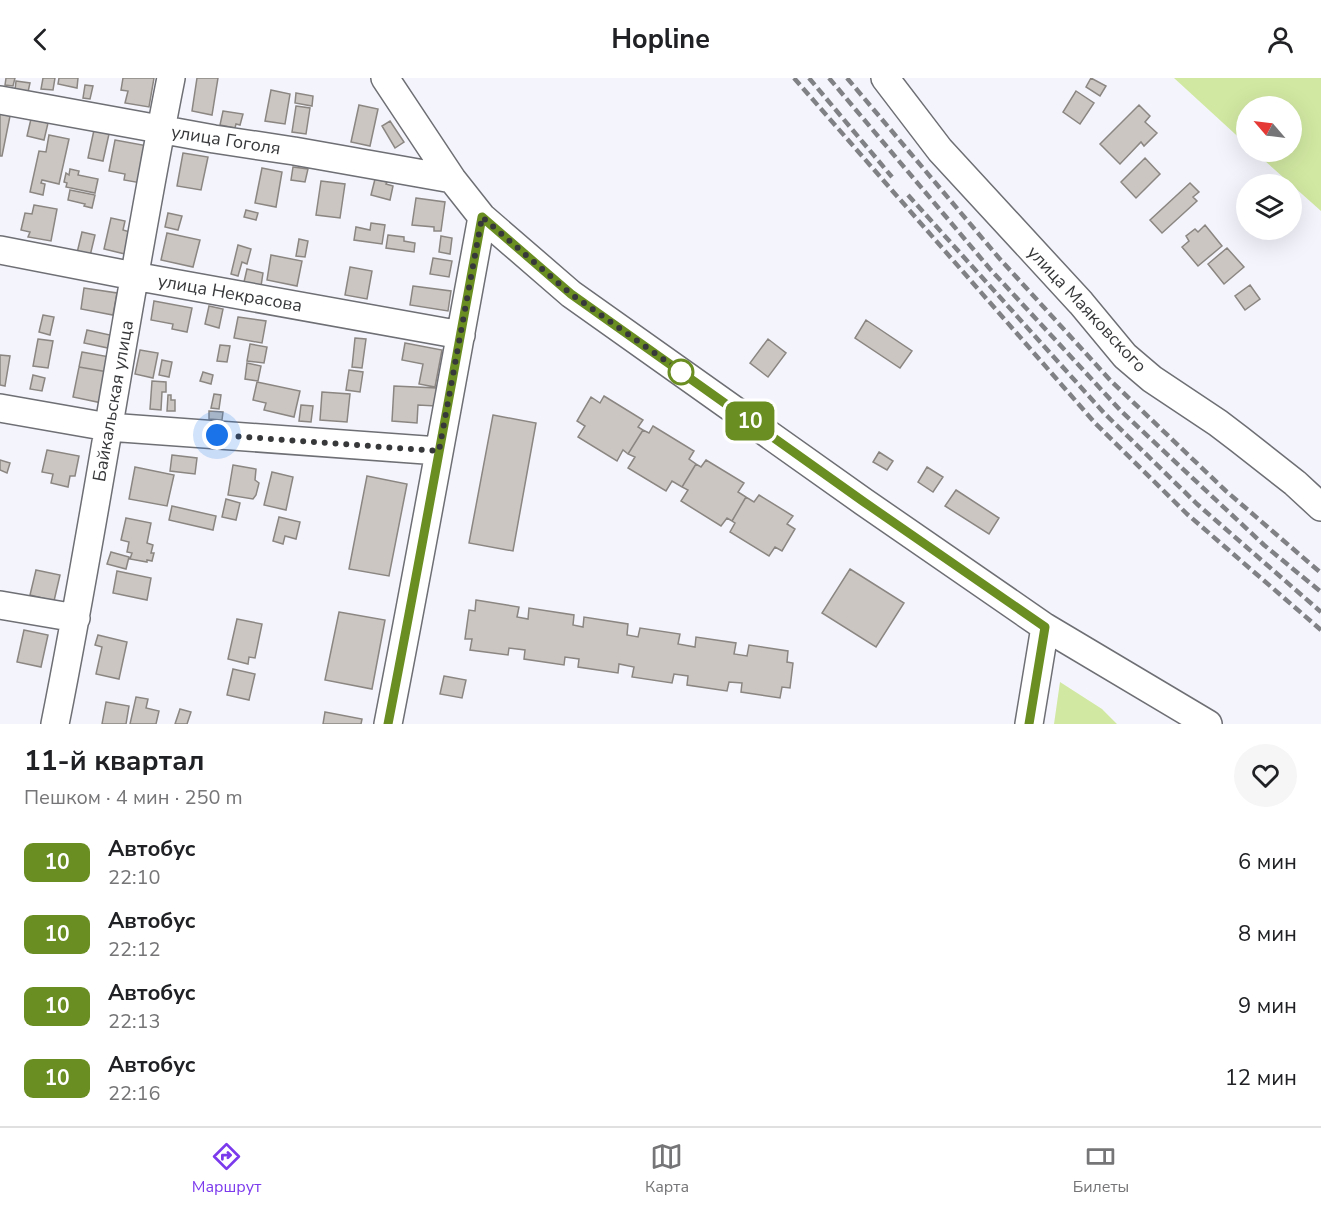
<!DOCTYPE html>
<html lang="ru">
<head>
<meta charset="utf-8">
<style>
	body { margin:0; font-family:"Nunito Sans",sans-serif; background:#f6f6f6; color:#202124; height:100vh; display:flex; flex-direction:column; font-size:22px; white-space:nowrap }
	* { box-sizing:border-box; margin:0 }
	p { font-size:20px; color:#757577 }
	.icon { flex:none; width:33px; height:33px; fill:none; stroke:currentColor; stroke-width:2; stroke-linecap:round; stroke-linejoin:round }
	.map { position:relative; height:646px; overflow:hidden }
	.panel { display:flex; flex-direction:column; background:#fff; flex:1 }
	.panel>* { flex:none }
	.badge { padding:0 12px; border-radius:9px; font-size:21px; line-height:39px }
	.needle { width:39px; rotate:298deg }
	.buttons { position:absolute; left:1236px; top:18px; display:grid; gap:12px }
	.buttons a { display:grid; place-items:center; width:66px; height:66px; border-radius:50%; background:#fff; box-shadow:0 6px 24px #0002; font-size:30px }
	.you { position:absolute; width:30px; height:30px; margin:-15px; border:4px solid #fff; border-radius:50%; background:#1a73e8; box-shadow:0 0 0 9px #1a73e833 }
	.map>.badge { position:absolute; translate:-50% -50%; box-shadow:0 0 0 3px #fff }
	.round { display:grid; place-items:center; flex:none; width:63px; height:63px; border-radius:32px; background:#f6f6f6 }
	.summary { display:flex; align-items:center; justify-content:space-between; height:102px; padding:0 24px }
	h1 { font-size:28px; font-weight:700; line-height:45px }
	ul { padding:0; list-style:none }
	li { display:flex; align-items:center; gap:18px; height:72px; padding:0 24px }
	li div { flex:1 }
	li b { display:block; font-size:22px }
	li em { font-style:normal }
	li .badge { min-width:66px; font-weight:700; text-align:center }
	header { display:flex; justify-content:space-between; align-items:center; height:78px; padding:0 24px; background:#fff; font-size:27px; font-weight:700 }
	.tab-bar { display:flex; justify-content:space-around; align-items:center; height:84px; border-top:2px solid #e0e0e0; background:#fff; font-size:16px; color:#757577 }
	.tab-bar a { display:grid; justify-items:center; gap:3px }
	.tab-bar .on { color:#7c3aed }
	.map>svg:first-child { display:block }
	.green { fill:#d1e8a2 }
	.building { fill:#cbc6c1; stroke:#8b8682; stroke-width:1.5 }
	.lines { fill:none; stroke-linecap:round; stroke-linejoin:round }
	.minor-casing { stroke:#6e6f75; stroke-width:30 }
	.minor { stroke:#fff; stroke-width:27 }
	.rail { stroke:#808185; stroke-width:4.5; stroke-dasharray:9 4.5; stroke-linecap:butt }
	.line-casing { stroke:#fff; stroke-width:14 }
	.line { stroke:#6b8e23; stroke-width:9 }
	.walk { stroke:#37383a; stroke-width:6; stroke-dasharray:0 10.8 }
	.stop-dot { fill:#fff; stroke:#6b8e23; stroke-width:3 }
	.labels { text-anchor:middle; stroke-width:5; stroke-linejoin:round; paint-order:stroke }
	.street-label { font-size:18px; fill:#37383a; stroke:#fff }
</style>
</head>
<body>
<header><svg class="icon" aria-label="back" viewBox="0 0 24 24"><path d="M15 5l-7 7 7 7"/></svg>Hopline<svg class="icon" aria-label="person" viewBox="0 0 24 24"><circle cx="12" cy="8" r="4"/><path d="M4 21q1-7 8-7t8 7"/></svg></header>
<div class="map">
<svg width="1321" height="646" viewBox="0 0 1321 646">
	<rect width="100%" height="100%" fill="#f4f5fc"/>
	<path class="green" d="M1174 0H1321V133L1255 74H1292V28H1246V66Z
		M1060 604 1102 631 1117 646H1054Z"/>
	<path class="building" d="M6 0H15L13 8 5 7Z
		M43 0H55L53 12 41 11Z
		M59 0H78L77 10 58 6Z
		M123 0H154L149 29 125 25 128 13 121 12Z
		M197 0H218L212 37 192 33Z
		M1091 0 1106 8 1100 18 1086 9Z
		M16 3 30 5 28 14 15 12Z
		M85 7 93 8 90 21 83 20Z
		M271 12 290 16 285 46 265 43Z
		M1076 13 1094 25 1080 46 1063 34Z
		M296 15 313 18 312 28 295 25Z
		M359 27 378 31 370 68 351 64Z
		M1139 27 1150 38 1145 44 1157 55 1144 68 1141 64 1120 86 1100 66Z
		M296 28 310 30 306 56 292 54Z
		M223 33 243 36 240 47 236 46 235 50 220 47Z
		M0 36 10 38 2 78H0Z
		M31 41 48 45 44 62 27 58Z
		M390 43 404 64 395 70 382 48Z
		M94 52 109 56 103 83 88 80Z
		M49 57 69 61 59 106 42 102 41 105 45 106 43 117 30 114 39 73 46 74Z
		M115 62 148 68 141 105 124 102 125 96 109 93Z
		M183 75 208 79 201 112 177 108Z
		M1145 80 1160 96 1136 120 1121 104Z
		M293 89 308 91 305 104 291 102Z
		M262 90 282 94 276 129 255 125Z
		M70 91 79 93 78 97 98 101 95 115 66 109 67 105 64 104 66 95 69 97Z
		M375 101 387 104 386 106 393 108 390 122 371 117Z
		M321 103 345 106 340 140 316 137Z
		M1190 105 1199 114 1193 119 1197 123 1162 155 1150 142Z
		M70 112 95 117 92 130 84 128 85 126 68 122Z
		M416 120 445 124 441 153H434V149L412 147Z
		M34 127 57 131 51 163 28 159 30 154 21 152 25 135 32 136Z
		M246 132 258 135 256 142 244 139Z
		M168 135 182 138 178 152 165 149Z
		M111 140 125 143 123 152 130 154 125 176 104 171Z
		M371 145 385 147 382 166 354 162 356 149 370 152Z
		M1205 147 1222 168 1198 188 1182 169 1189 163 1186 158 1195 151 1198 154Z
		M82 154 95 157 90 178 77 175Z
		M167 155 200 162 193 189 161 182Z
		M388 157 404 159V163L415 165 414 174 386 170Z
		M441 158 452 160 450 176 439 174Z
		M299 161 308 163 305 179 296 178Z
		M238 167 251 171 247 186 242 184 238 198 231 196Z
		M1227 170 1244 189 1224 206 1208 186Z
		M271 177 302 183 297 208 267 202Z
		M433 180 452 183 449 199 430 196Z
		M350 189 372 193 367 221 345 217Z
		M247 191 263 195 261 208 244 204Z
		M1250 207 1260 221 1245 232 1235 218Z
		M413 208 451 213 448 233 410 227Z
		M84 210 117 215 113 237 81 231Z
		M154 223 192 230 187 254 172 251 173 246 151 242Z
		M209 228 223 231 219 250 205 246Z
		M43 237 54 239 50 257 39 254Z
		M238 239 266 243 262 265 234 260Z
		M866 242 912 273 900 290 855 260Z
		M87 252 110 257 108 270 84 265Z
		M355 260 366 261 362 290 352 289Z
		M38 261 53 263 48 290 33 288Z
		M768 261 786 275 768 299 750 285Z
		M405 265 442 272 435 309 419 306 423 286 402 282Z
		M250 266 267 269 264 285 247 283Z
		M220 267 230 268 227 284 217 283Z
		M140 272 158 275 153 300 135 296Z
		M82 274 110 279 108 294 79 289Z
		M0 277 10 278 5 308 0 307Z
		M162 282 172 284 169 299 159 297Z
		M247 285 261 288 258 303 245 301Z
		M79 289 108 294 102 325 73 319Z
		M349 292 363 294 360 314 346 312Z
		M203 294 213 297 211 306 200 303Z
		M33 297 45 300 42 313 30 311Z
		M152 303 166 304V314H162L161 332 150 331Z
		M257 304 300 313 294 339 264 332 266 325 253 322Z
		M394 308 437 310 436 328 418 327 417 345 392 343Z
		M322 314 350 316 347 344 320 342Z
		M214 316 221 317 219 331 211 330Z
		M168 317H171V322H175V333H167Z
		M604 318 643 342 638 349 643 352 628 376 623 372 617 383 578 359 585 348 577 343 591 319 600 325Z
		M301 327 313 328 311 344 299 343Z
		M209 333 223 334 222 342 209 341Z
		M493 337 536 345 513 473 469 465Z
		M653 348 694 373 689 381 696 386 682 409 672 403 666 413 628 390 635 379 628 376 643 352 649 355Z
		M47 372 79 378 75 398H70L68 409 51 405 53 396 42 394Z
		M879 374 893 383 887 392 873 384Z
		M172 377 197 380 195 396 170 393Z
		M0 382 10 385 7 395 0 392Z
		M706 382 744 405 738 414 746 419 732 443 727 440 721 448 681 423 688 412 682 409 696 386 701 389Z
		M233 387 256 391 255 402 259 405 256 417 253 421 228 417Z
		M135 389 174 397 167 428 129 421Z
		M927 389 943 399 933 414 918 404Z
		M272 394 293 399 286 432 264 427Z
		M367 398 407 406 389 498 349 491Z
		M956 412 999 440 989 456 945 428Z
		M759 417 793 438 787 446 795 451 782 473 775 469 769 478 730 454 735 445 732 443 746 419 754 424Z
		M226 421 240 425 236 442 222 439Z
		M172 428 216 438 213 452 169 442Z
		M279 439 300 444 296 461 285 458 283 466 273 463Z
		M126 440 151 445 147 465 153 467 151 475H154L152 483 147 482V484L130 481 132 475 127 474 129 464 121 462Z
		M111 474 129 479 126 491 107 486Z
		M850 491 904 525 876 569 822 535Z
		M36 492 60 497 54 523 30 517Z
		M117 493 151 500 147 522 113 515Z
		M476 522 519 529 517 539 528 541 529 530 574 537 573 547 583 549 584 539 628 546 627 557 638 559 640 550 680 556 678 566 695 569 696 559 736 565 734 576 747 578 749 567 788 573 787 584 793 585 790 610 782 609 780 620 741 614 742 605 729 604 727 613 687 607 688 598 674 596 672 605 632 599 634 589 619 586 618 595 578 589 579 581 565 579 564 587 524 581 525 572 509 570 508 577 470 572 472 561H465L469 532 475 533Z
		M339 534 385 542 372 611 325 602Z
		M237 541 262 546 255 580 249 579 248 586 228 581Z
		M24 552 48 557 41 589 17 584Z
		M98 557 127 564 119 601 96 596 102 569 95 567Z
		M233 591 255 596 249 622 227 617Z
		M444 598 466 602 462 620 440 616Z
		M136 619 148 621 146 630 159 633 156 646H130Z
		M106 624 129 628 126 646H102Z
		M180 631 191 634 187 646H175Z
		M325 634 362 641 361 646H323Z"/>
	<g class="lines">
		<g class="minor-casing">
			<path id="minor" d="M385 0 452 101 482 139 571 216 864 424 1045 549 1208 646
				M885 0 940 72 1081 225 1125 278 1152 301 1218 345 1239 361 1295 405 1321 429
				M0 22 214 61 294 73 452 101
				M0 172 134 198 461 257
				M0 330 108 349 439 373
				M0 527 76 540
				M55 646C98 431 128 215 171 0
				M388 646C421 477 451 308 482 139
				M1029 646 1045 549"/>
		</g>
		<use href="#minor" class="minor"/>
		<path class="rail" d="M794 0 1095 345 1187 436 1321 552
			M809 0 892 99
			M829 0 990 191 1121 333 1264 467 1321 514
			M847 0 999 180 1110 302 1226 413 1321 495
			M908 117 1105 336 1197 426 1321 534"/>
	</g>
	<g class="lines">
		<g class="line-casing">
			<path id="line" d="M388 646C421 477 451 308 482 139L571 216 864 424 1045 549 1029 646"/>
		</g>
		<use href="#line" class="line"/>
		<path class="walk" d="M217 357 439 373 482 139 571 216 683 295 681 294"/>
	</g>
	<circle class="stop-dot" cx="681" cy="294" r="12"/>
	<g class="labels">
		<g class="street-label">
			<text transform="translate(226 62) rotate(9)" y="6">улица Гоголя</text>
			<text transform="translate(230 215) rotate(10)" y="6">улица Некрасова</text>
			<text transform="translate(1087 231) rotate(47)" y="6">улица Маяковского</text>
			<text transform="translate(113 323) rotate(-80)" y="6">Байкальская улица</text>
		</g>
	</g>
</svg>
<div class="buttons">
<a><svg class="needle" viewBox="-14 -14 28 28"><path d="M0-13l5 13h-10z" fill="#e53935"/><path d="M0 13l5-13h-10z" fill="#757577"/></svg></a>
<a><svg class="icon" aria-label="layers" viewBox="0 0 24 24"><path d="M12 4l9 5-9 5-9-5zM3 14l9 5 9-5"/></svg></a>
</div>
<div class="you" style="left:217px;top:357px"></div>
<b class="badge" style="left:750px;top:343px;background:#6b8e23;color:#fff">10</b>
</div>
<section class="panel">
<div class="summary"><div><h1>11-й квартал</h1><p>Пешком · 4 мин · 250 m</p></div><a class="round"><svg class="icon" aria-label="heart" viewBox="0 0 24 24"><path d="M12 20l-8-8c-3-5 5-10 8-4 3-6 11-1 8 4z"/></svg></a></div>
<ul>
<li><span class="badge" style="background:#6b8e23;color:#fff">10</span><div><b>Автобус</b><p>22:10</p></div><em>6 мин</em></li>
<li><span class="badge" style="background:#6b8e23;color:#fff">10</span><div><b>Автобус</b><p>22:12</p></div><em>8 мин</em></li>
<li><span class="badge" style="background:#6b8e23;color:#fff">10</span><div><b>Автобус</b><p>22:13</p></div><em>9 мин</em></li>
<li><span class="badge" style="background:#6b8e23;color:#fff">10</span><div><b>Автобус</b><p>22:16</p></div><em>12 мин</em></li>
</ul>
</section>
<nav class="tab-bar">
<a class="on"><svg class="icon" aria-label="directions" viewBox="0 0 24 24"><path d="M12 3l9 9-9 9-9-9zM9 14v-3h6M13 9l2 2-2 2"/></svg>Маршрут</a>
<a><svg class="icon" aria-label="map" viewBox="0 0 24 24"><path d="M3 6l6-2 6 2 6-2v14l-6 2-6-2-6 2zM9 4v14M15 6v14"/></svg>Карта</a>
<a><svg class="icon" aria-label="tickets" viewBox="0 0 24 24"><path d="M3 7h18v10H3zM15 7v10"/></svg>Билеты</a>
</nav>
</body>
</html>
